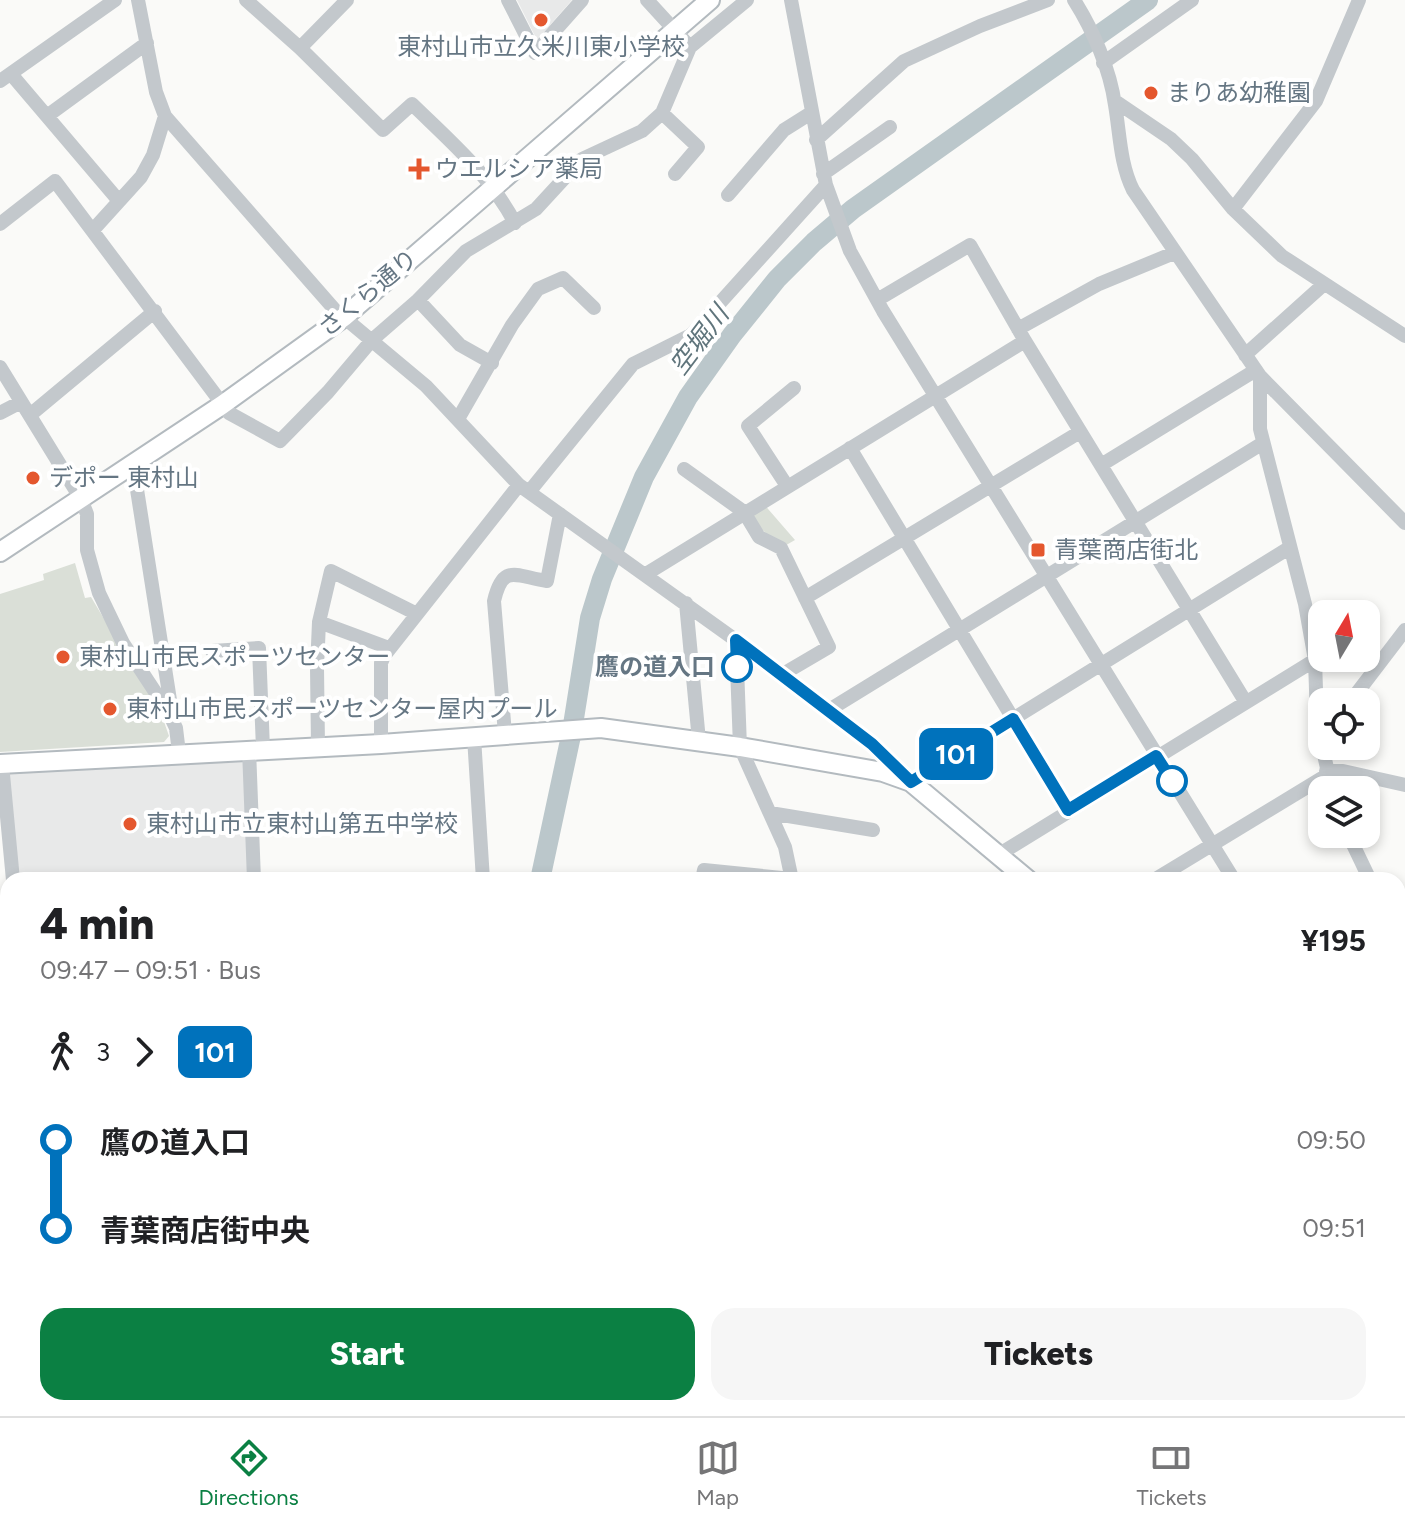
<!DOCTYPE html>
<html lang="en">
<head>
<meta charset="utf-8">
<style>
	body { margin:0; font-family:Figtree,"Noto Sans JP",sans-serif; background:#f6f6f6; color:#202124; height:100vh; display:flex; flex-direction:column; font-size:30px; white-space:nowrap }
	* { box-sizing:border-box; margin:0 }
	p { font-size:26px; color:#757577 }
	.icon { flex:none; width:44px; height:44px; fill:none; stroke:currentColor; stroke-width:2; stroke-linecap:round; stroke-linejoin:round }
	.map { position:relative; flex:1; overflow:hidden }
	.panel { position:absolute; left:0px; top:872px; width:1406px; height:544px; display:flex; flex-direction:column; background:#fff; border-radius:24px 24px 0 0; box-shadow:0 4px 12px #0003 }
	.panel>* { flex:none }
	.badge { padding:0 16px; border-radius:12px; font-size:28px; line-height:52px }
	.needle { width:52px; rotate:10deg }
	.tools { position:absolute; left:1308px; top:600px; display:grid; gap:16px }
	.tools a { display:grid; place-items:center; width:72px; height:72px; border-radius:16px; background:#fff; box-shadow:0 4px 12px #0003; font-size:40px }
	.map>.badge { position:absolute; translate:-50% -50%; box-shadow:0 0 0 4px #fff }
	.legs { display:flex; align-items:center; gap:12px; height:88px; padding:0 40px; font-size:26px }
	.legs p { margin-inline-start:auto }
	.overview { display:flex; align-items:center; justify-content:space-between; height:136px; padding:0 40px }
	h1 { font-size:44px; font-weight:800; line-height:60px }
	.action { display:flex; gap:16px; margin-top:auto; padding:16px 40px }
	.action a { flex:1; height:92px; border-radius:24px; background:#0b8043; color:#fff; font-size:32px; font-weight:800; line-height:92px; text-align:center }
	.action a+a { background:#f6f6f6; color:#202124 }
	ul { padding:0 40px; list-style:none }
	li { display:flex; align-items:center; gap:28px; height:88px; font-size:30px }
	li i { display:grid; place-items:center; width:12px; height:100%; margin:0 10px; background:currentColor }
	li i::after { content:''; width:20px; height:20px; margin:-10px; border:6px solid; border-radius:50%; background:#fff }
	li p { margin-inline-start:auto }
	li:first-child i { background:linear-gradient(#0000 50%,currentColor 0) }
	li:last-child i { background:linear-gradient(currentColor 50%,#0000 0) }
	.tabs { display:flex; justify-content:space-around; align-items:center; height:112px; border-top:2px solid #e0e0e0; background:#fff; font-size:22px; color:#757577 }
	.tabs a { display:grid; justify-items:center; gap:4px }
	.tabs .selected { color:#0b8043 }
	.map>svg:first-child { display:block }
	.built { fill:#e8e9e9 }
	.green { fill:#dadfd7 }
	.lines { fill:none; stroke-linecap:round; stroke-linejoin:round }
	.river { stroke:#bbc7cb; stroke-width:20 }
	.secondary-casing { stroke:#b3babf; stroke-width:22 }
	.street { stroke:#c3c8cc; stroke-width:14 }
	.secondary { stroke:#fff; stroke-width:18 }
	.line-1-casing { stroke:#fff; stroke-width:18 }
	.line-1 { stroke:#0072bc; stroke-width:12 }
	.poi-dot { fill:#e4572e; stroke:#fff; stroke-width:3 }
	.stop-1-dot { fill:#fff; stroke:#0072bc; stroke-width:4 }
	.labels { text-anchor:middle; stroke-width:8; stroke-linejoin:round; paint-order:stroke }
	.poi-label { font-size:24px; fill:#657683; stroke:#fff; text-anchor:start }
	.street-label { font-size:24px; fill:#657683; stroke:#fff }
	.stop-label { font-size:24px; font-weight:bold; fill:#657683; stroke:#fff; text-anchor:end }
	.water-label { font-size:26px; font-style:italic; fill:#60757c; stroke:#fff }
</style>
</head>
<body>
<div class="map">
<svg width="1405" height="1416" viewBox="0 0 1405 1416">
	<rect width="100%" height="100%" fill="#fafaf8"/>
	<path class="built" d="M517 0H572L537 40Z
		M245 758 250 880H18L5 768Z"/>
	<path class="green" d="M762 502 795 540 781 548 744 512Z
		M75 563 85 598 91 597 162 716 169 736 164 742 0 752V594L44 580 43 574Z"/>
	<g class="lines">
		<path class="river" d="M540 880 572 731 590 618 602 579 644 477 688 397 732 335 777 279 814 242 853 209 1148 0
			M113 1416 126 1408"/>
		<g class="secondary-casing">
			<path id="secondary" d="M0 552 222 405 344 317 710 0
				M0 764 381 744 601 728 740 747 883 772 911 782 1028 880
				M1398 1104 1405 1099
				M1398 1302 1405 1309
				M981 1416 992 1408"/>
		</g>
		<path class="street" d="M138 0 156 92 165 116 335 310 426 386 519 485 783 674 872 744 911 782 1289 548
			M246 0 300 48 383 130 412 104C451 142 489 174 515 223
			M508 0 535 53 582 0
			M647 0 690 47
			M791 0 826 185 850 251 883 311 1234 880
			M1074 0C1093 30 1110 69 1115 105 1120 134 1120 164 1133 190L1260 376 1405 523
			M300 48 347 0
			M1103 63 1192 0
			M11 74 119 201
			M0 81 115 0
			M1115 101 1171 139 1192 159 1233 209 1282 256 1405 336
			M662 113 698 147 675 174
			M47 116 147 43
			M816 140 904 61 980 26 1048 0
			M823 174 890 127
			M728 195 784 130 811 113
			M1233 209 1316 101 1359 0
			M0 224 55 181 229 413 280 441 328 392 372 340 418 300 466 251 536 209 582 159 642 131 662 113 690 47 747 0
			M93 230 141 177 153 155 165 116
			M418 300 460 345 492 363
			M877 300 970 245 1025 341 1245 701
			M1018 329 1099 284 1174 253
			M1245 355 1323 285
			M0 367 81 499 87 514V550L99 593 123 643 169 713 176 728 179 753
			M1260 376V429L1305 604 1315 660 1317 720 1322 745
			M0 413 21 402
			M30 415 155 311
			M458 419 512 325 538 289 563 278 594 308
			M850 448 1068 810
			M133 464 170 700 169 712
			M1101 465 1256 370
			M684 469 744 512 759 537 781 548 829 647 783 674
			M787 486 748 426 794 388
			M529 492 633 364 691 335 826 185
			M646 574 1025 341
			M805 598 1080 432
			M686 603 699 741
			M319 622 389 648
			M736 640 740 747 785 847 792 880
			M212 651 259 648 263 749
			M1350 702 1405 630
			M829 710 1263 443
			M505 734 494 601C503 563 515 576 547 581L560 514
			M474 737 483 880
			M381 744V663L384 656 519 485
			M318 746 317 668 319 622 331 571 417 614
			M1322 746 1332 790
			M249 749 254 880
			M2 764 13 880
			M1326 771H1343L1405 785
			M770 813 873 830
			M1348 834 1370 880
			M998 855 1315 660
			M702 880 704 870 792 879
			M1154 880 1327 775
			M1398 910 1405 906
			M1398 943 1405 958
			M1398 1143 1405 1153
			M0 1315 8 1312
			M0 1330 8 1353
			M287 1408 292 1416
			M447 1408 450 1416
			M778 1408 782 1416
			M875 1408 879 1416
			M1049 1408 1054 1416
			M14 1416 28 1411 27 1408
			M481 1416 496 1408
			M669 1416 674 1408
			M722 1416 726 1408"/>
		<use href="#secondary" class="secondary"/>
	</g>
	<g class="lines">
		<g class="line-1-casing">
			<path id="line-1" d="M737 667 736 640 872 744 911 782 1013 719 1068 810 1156 756 1172 781"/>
		</g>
		<use href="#line-1" class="line-1"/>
	</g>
	<g class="poi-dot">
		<circle cx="541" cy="20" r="8"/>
		<circle cx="1151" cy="93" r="8"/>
		<path d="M415 157h8v8h8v8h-8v8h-8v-8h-8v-8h8z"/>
		<circle cx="33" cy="478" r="8"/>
		<rect x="1030" y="542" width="16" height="16" rx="4"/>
		<circle cx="63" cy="657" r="8"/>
		<circle cx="110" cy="709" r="8"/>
		<circle cx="130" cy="824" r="8"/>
	</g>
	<g class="stop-1-dot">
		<circle cx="737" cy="667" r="14"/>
		<circle cx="1172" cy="781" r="14"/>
	</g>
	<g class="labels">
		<g class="poi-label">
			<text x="541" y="55" text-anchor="middle">東村山市立久米川東小学校</text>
			<text x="1167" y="101">まりあ幼稚園</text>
			<text x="435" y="177">ウエルシア薬局</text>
			<text x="49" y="486">デポー 東村山</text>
			<text x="1054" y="558">青葉商店街北</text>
			<text x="79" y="665">東村山市民スポーツセンター</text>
			<text x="126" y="717">東村山市民スポーツセンター屋内プール</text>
			<text x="146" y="832">東村山市立東村山第五中学校</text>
		</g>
		<g class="street-label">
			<text transform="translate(368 293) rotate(-40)" y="8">さくら通り</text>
		</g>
		<g class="stop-label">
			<text x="715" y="675">鷹の道入口</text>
		</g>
		<g class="water-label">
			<text transform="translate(699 340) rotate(-53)" y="9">空堀川</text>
		</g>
	</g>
</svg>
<div class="tools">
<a><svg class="needle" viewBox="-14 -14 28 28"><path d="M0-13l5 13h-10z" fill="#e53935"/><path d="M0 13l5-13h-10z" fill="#757577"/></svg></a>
<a><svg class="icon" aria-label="locate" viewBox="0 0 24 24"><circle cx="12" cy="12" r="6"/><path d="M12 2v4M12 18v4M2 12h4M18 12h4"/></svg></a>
<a><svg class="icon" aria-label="layers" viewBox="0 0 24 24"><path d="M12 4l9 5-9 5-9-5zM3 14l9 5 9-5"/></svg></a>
</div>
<b class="badge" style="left:956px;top:754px;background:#0072bc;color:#fff">101</b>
<section class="panel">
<div class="overview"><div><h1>4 min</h1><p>09:47 – 09:51 · Bus</p></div><b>¥195</b></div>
<div class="legs"><svg class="icon" aria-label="walk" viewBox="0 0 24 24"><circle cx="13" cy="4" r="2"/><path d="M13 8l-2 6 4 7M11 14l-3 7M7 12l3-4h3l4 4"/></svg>3<svg class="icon" aria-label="forward" viewBox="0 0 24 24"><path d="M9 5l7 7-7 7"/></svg><b class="badge" style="background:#0072bc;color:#fff">101</b></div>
<ul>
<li><i style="color:#0072bc"></i><b>鷹の道入口</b><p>09:50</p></li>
<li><i style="color:#0072bc"></i><b>青葉商店街中央</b><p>09:51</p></li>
</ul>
<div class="action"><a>Start</a><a>Tickets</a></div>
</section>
</div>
<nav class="tabs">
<a class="selected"><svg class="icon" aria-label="directions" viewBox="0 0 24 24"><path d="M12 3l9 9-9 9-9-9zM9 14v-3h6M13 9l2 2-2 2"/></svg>Directions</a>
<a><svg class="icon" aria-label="map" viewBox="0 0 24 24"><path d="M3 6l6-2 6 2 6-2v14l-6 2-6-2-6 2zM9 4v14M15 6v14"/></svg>Map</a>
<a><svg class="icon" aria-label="tickets" viewBox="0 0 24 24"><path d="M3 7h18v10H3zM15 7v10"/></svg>Tickets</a>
</nav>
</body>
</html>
